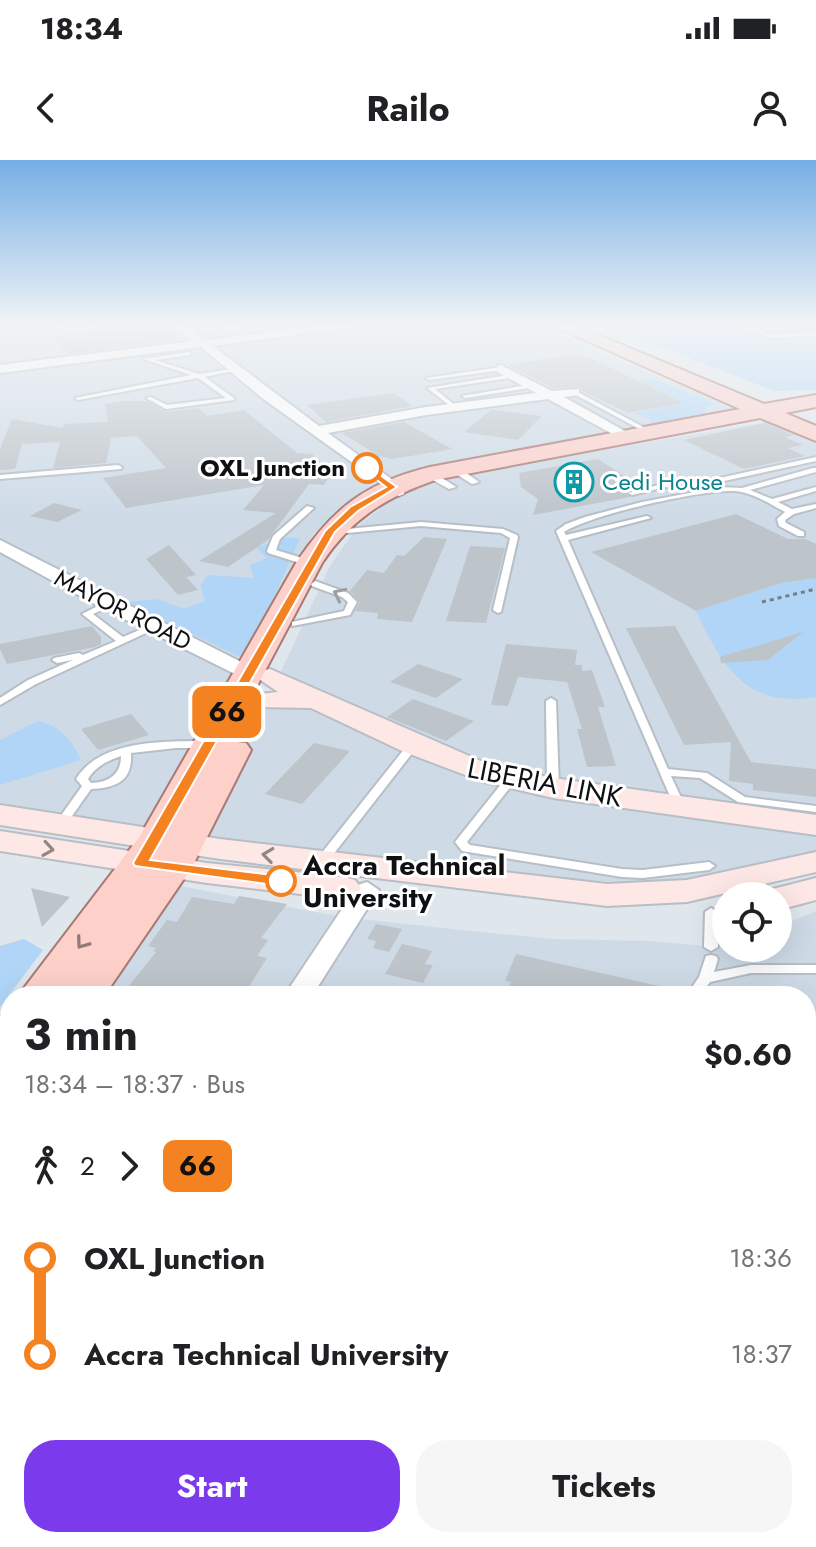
<!DOCTYPE html>
<html lang="en">
<head>
<meta charset="utf-8">
<style>
	body { margin:0; font-family:Jost,sans-serif; background:#f6f6f6; color:#202124; height:100vh; display:flex; flex-direction:column; font-size:30px; white-space:nowrap }
	* { box-sizing:border-box; margin:0 }
	p { font-size:26px; color:#757577 }
	.icon { flex:none; width:44px; height:44px; fill:none; stroke:currentColor; stroke-width:2; stroke-linecap:round; stroke-linejoin:round }
	.map { position:relative; flex:1; overflow:hidden }
	.panel { position:absolute; left:0px; top:826px; width:816px; height:562px; display:flex; flex-direction:column; background:#fff; border-radius:32px 32px 0 0; box-shadow:0 8px 32px #0002 }
	.panel>* { flex:none }
	.badge { padding:0 16px; border-radius:12px; font-size:28px; line-height:52px }
	.fabs { position:absolute; left:712px; top:722px; display:grid; gap:16px }
	.fabs a { display:grid; place-items:center; width:80px; height:80px; border-radius:50%; background:#fff; box-shadow:0 8px 32px #0002; font-size:40px }
	.map>.badge { position:absolute; translate:-50% -50%; box-shadow:0 0 0 4px #fff }
	.legs { display:flex; align-items:center; gap:12px; height:88px; padding:0 24px; font-size:26px }
	.legs p { margin-inline-start:auto }
	.summary { display:flex; align-items:center; justify-content:space-between; height:136px; padding:0 24px }
	h1 { font-size:44px; font-weight:700; line-height:60px }
	.button { display:flex; gap:16px; margin-top:auto; padding:16px 24px }
	.button a { flex:1; height:92px; border-radius:32px; background:#7c3aed; color:#fff; font-size:32px; font-weight:700; line-height:92px; text-align:center }
	.button a+a { background:#f6f6f6; color:#202124 }
	ul { padding:0 24px; list-style:none }
	li { display:flex; align-items:center; gap:28px; height:96px; font-size:30px }
	li i { display:grid; place-items:center; width:12px; height:100%; margin:0 10px; background:currentColor }
	li i::after { content:''; width:20px; height:20px; margin:-10px; border:6px solid; border-radius:50%; background:#fff }
	li p { margin-inline-start:auto }
	li:first-child i { background:linear-gradient(#0000 50%,currentColor 0) }
	li:last-child i { background:linear-gradient(currentColor 50%,#0000 0) }
	.status { display:flex; justify-content:space-between; align-items:center; height:56px; padding:0 40px; background:#fff; direction:ltr }
	.status svg { height:22px; fill:currentColor }
	header { display:flex; justify-content:space-between; align-items:center; height:104px; padding:0 24px; background:#fff; font-size:36px; font-weight:700 }
	.map>svg:first-child { display:block }
	.built { fill:#cedbe7 }
	.green { fill:#b0d5f7 }
	.building { fill:#bdc4ca }
	.lines { fill:none; stroke-linecap:round; stroke-linejoin:round }
	.lane-casing { stroke:#b7bec5; stroke-width:4 }
	.street-casing { stroke:#b7bec5; stroke-width:4 }
	.secondary-casing { stroke:#b7bec5; stroke-width:4 }
	.primary-casing { stroke:#a97973; stroke-width:4 }
	.path { stroke:#797d81; stroke-width:3; stroke-dasharray:4 4; stroke-linecap:butt }
	.lane { fill:#fff; fill-rule:evenodd }
	.street { fill:#fff; fill-rule:evenodd }
	.secondary { fill:#fee8e5; fill-rule:evenodd }
	.primary { fill:#fdd0ca; fill-rule:evenodd }
	.oneway { stroke:#9f9fa0 }
	.oneway2 { stroke:#928786 }
	.oneway3 { stroke:#917a77 }
	.line-1 { fill:#f58220; stroke:#fff; stroke-width:2 }
	.stop-1-dot { fill:#fff; stroke:#f58220; stroke-width:4 }
	.labels { text-anchor:middle; stroke-width:6; stroke-linejoin:round; paint-order:stroke }
	.far-stop-label { font-size:24px; font-weight:bold; fill:#0e1012; stroke:#fff; text-anchor:end }
	.far-culture-label { font-size:24px; fill:#0d838f; stroke:#fff; text-anchor:start }
	.far-street-label { font-size:24px; fill:#0e1012; stroke:#fff }
	.street-label { font-size:28px; fill:#0e1012; stroke:#fff }
	.stop-label { font-size:28px; font-weight:bold; fill:#0e1012; stroke:#fff; text-anchor:start }
</style>
</head>
<body>
<div class="status"><b>18:34</b><svg viewBox="0 0 49 12"><path d="M0 12V9h3v3zM5 12V6h3v6zM10 12V3h3v9zM15 12V0h3v12zM26 1h20v11H26zM47 4h2v5h-2z"/></svg></div>
<header><svg class="icon" aria-label="back" viewBox="0 0 24 24"><path d="M15 5l-7 7 7 7"/></svg>Railo<svg class="icon" aria-label="person" viewBox="0 0 24 24"><circle cx="12" cy="8" r="4"/><path d="M4 21q1-7 8-7t8 7"/></svg></header>
<div class="map">
<svg width="816" height="1387" viewBox="0 0 816 1387">
	<rect width="100%" height="100%" fill="#dfe6ec"/>
	<path class="built" d="M0 164H531L739 249 560 283 363 334 314 373 243 502 140 672 0 649Z
		M770 261 816 280V696L687 724 534 719 196 682 261 554 330 406 358 366 396 336 449 317Z
		M180 726 342 757 452 769 554 779 652 781 726 788H778V767L816 751V1387H0V934L10 924V1378H806V836H92Z"/>
	<path class="green" d="M603 164H816V230L774 231Z
		M652 219 715 243 708 245 704 252 717 257 659 268 649 263 652 261 635 253 685 243 639 221Z
		M280 378H300L250 492 238 496 127 442 157 439 184 449 205 441 200 426 208 415 254 418 250 405 267 398 257 388Z
		M816 418V537C746 548 723 508 696 451L781 423Z
		M38 561C59 565 73 581 81 600L0 625V580Z
		M24 779 43 790 0 847V786Z"/>
	<path class="building" d="M164 164 183 179 68 194 53 177Z
		M576 194 594 200 684 243 628 253 582 231 581 227 553 228 508 205Z
		M394 233 412 246 326 262 307 245Z
		M124 241H146L166 252 198 248 207 256 244 250 297 293 312 294 332 313 324 325 309 324 268 380 228 407 199 401 276 353 243 350 264 325 126 348 103 318 166 308 137 276 111 278 106 303 53 308 60 282 22 284 15 309 0 310V289L12 259 63 268 64 264 108 262 105 244Z
		M491 250H494L542 256 518 280 464 272Z
		M404 262 452 289 392 299 379 296 342 273Z
		M765 263 794 275 785 277 803 285 788 288 805 296 744 309 684 280Z
		M598 299 641 327 625 332 630 337 533 355 538 339 521 327 519 313Z
		M54 343 82 350 57 362 30 356Z
		M736 354 788 379H805L816 384V418L781 423 696 451 591 392Z
		M424 377 447 379 412 462 377 459 378 453 355 451 360 442 350 431 367 410 384 413 397 395 404 396Z
		M169 385 196 415 186 417 198 430 178 435 146 399Z
		M470 386 505 388 486 463 446 461Z
		M92 466 101 477V484L95 487 7 504 0 489V484Z
		M675 466 751 602 816 609V637L753 630V624L729 621 731 582 684 585 626 468Z
		M803 472 768 500 721 503 720 497Z
		M506 484 577 490 575 505H582V511L592 510 605 547H598L616 606 587 607 577 569H582L567 522 518 517 508 546 491 545Z
		M418 504 463 519 436 538 390 522Z
		M413 539 474 561 446 581 387 557Z
		M131 554 149 575 98 590 81 569Z
		M314 583 350 591 302 644 265 634Z
		M31 728 70 737 42 767Z
		M239 736 287 744 261 778 268 780 257 796 267 798 243 836H121L156 792 153 791 156 788 148 786 167 760 177 762 192 737 234 744Z
		M376 764 402 769 389 792 373 788 376 781 367 779Z
		M402 784 432 791 425 804 433 805 423 823 385 814Z
		M516 794 673 829 672 836H505L511 822 505 821Z"/>
	<g class="lines">
		<g class="lane-casing">
			<path id="lane" d="M50 164 71 168 107 164C89 170 66 176 50 164Z
				M244 164H260L273 175 268 176 256 166 200 172 197 170Z
				M731 164H739L771 174 816 172V176L771 178Z
				M189 192 191 195 155 200 199 214 238 208V210L205 217 234 238V240L166 249 146 238 151 237 167 245 226 238 198 218 78 240 75 238 191 215 143 199Z
				M501 207 503 210 429 220 426 218Z
				M514 214 516 217 435 229 456 246 457 247 454 249 427 228Z
				M533 224 535 225V227L465 238 462 236Z
				M574 230 649 270 650 271 645 272 572 233 571 232Z
				M816 297V301L683 330 666 327 632 335 628 333 666 323 683 326Z
				M118 305 122 307 121 309 0 319V315Z
				M813 308H816V312L750 330 772 339 816 327V331L778 342 792 349 816 344V348L794 354 785 360 786 363 804 372V376H798L779 366 777 359 785 352C770 344 752 332 734 331 700 330 593 354 564 372L566 375 647 356 651 358 568 380 668 609 707 613 745 637 816 646V652L738 642 700 618 671 616 685 646 683 648H675L556 371 566 364 585 357 642 342 721 327 742 328Z
				M456 310H462L479 322 472 324 456 314Z
				M433 316H439L456 327 449 329 433 320Z
				M307 346 314 348 280 379 276 390 312 401V405H306L268 393 267 391 273 376Z
				M421 362 503 369 517 375 518 377 501 452 498 453 493 450 510 378 501 373 421 366 347 373 343 371 347 369Z
				M315 421 348 433 357 442 350 455 292 466V462L344 451 348 442 342 437 312 426 311 424Z
				M108 441 111 442V446L93 454 123 477 151 465H157L159 467 36 524 0 545V538L28 520 73 500 57 503 52 500 54 498 79 493 83 495 116 481 82 454Z
				M551 538 556 541 559 628 553 631 547 628 546 541Z
				M193 581 206 582 211 585 206 588H176L131 593C133 621 116 628 91 629L65 666H57L55 664 82 626 76 619C99 582 154 582 193 581ZM121 596C121 615 109 622 91 623L88 619C96 606 107 601 121 596Z
				M413 582 417 583 418 585 417 587 325 705H317L315 702 317 699 409 583Z
				M510 617 516 620 467 682 470 685 622 709 643 710 709 702 715 706 709 710 643 718 622 717 462 691 455 682 506 618Z
				M711 748 717 752 718 787 711 791 704 787 705 752Z
				M711 795 716 796 718 799 714 812 751 805H816V813H751L710 822 700 836H686L699 817 706 796Z
				M806 1073 816 1076V1090L806 1087Z
				M226 1378H246L243 1387H223Z
				M266 1378H301L305 1380 308 1387H273L269 1385Z
				M716 1378H757L761 1380 764 1387H723L719 1385Z"/>
		</g>
		<g class="street-casing">
			<path id="street" d="M173 164H185L205 180 333 164H362L357 167 213 186 319 266 426 247 536 233 497 212V206L501 205 552 231 579 229V235L564 237 632 275 620 278 548 239 426 255 328 273 404 328V334L399 336 262 238 201 187 0 213V205L193 181Z
				M0 380 255 509 258 513 255 517H241L102 448 0 392Z
				M367 722 379 730 312 836H284L358 725Z
				M10 1294V1346L0 1350V1298Z"/>
		</g>
		<g class="secondary-casing">
			<path id="secondary" d="M270 509 490 605 553 618 816 655V675L553 638 481 621 402 591 311 548 248 547 244 541 248 535 278 532 256 517 260 511Z
				M0 645 220 679 607 724 687 720 816 692V712L687 742 607 746 220 699 0 665Z
				M0 671 207 703 343 717 355 720 361 728 355 736 343 739 207 723 0 691Z
				M816 718V740L778 750V736H762L765 731Z"/>
		</g>
		<g class="primary-casing">
			<path id="primary" d="M549 164H572L764 244 816 235V247L785 253 816 266V281L760 258 435 320C386 337 351 359 322 403L228 581 246 583 251 590 192 707 104 836H18L140 676 296 403C333 348 365 323 430 307L740 249Z
				M10 854V894L0 897V857Z
				M10 894V935L0 938V897Z"/>
		</g>
		<path class="path" d="M762 442 816 429"/>
		<use href="#lane" class="lane"/>
		<use href="#street" class="street"/>
		<use href="#secondary" class="secondary"/>
		<use href="#primary" class="primary"/>
	</g>
	<defs><path id="oneway-chevron" d="M-2-3.5L2.5 0L-2 3.5" fill="none" stroke-width="1.6" stroke-linecap="round" stroke-linejoin="round" transform="scale(2)"/></defs>
	<use class="oneway" href="#oneway-chevron" transform="translate(339 434) rotate(-154)"/>
	<g class="oneway2">
		<use href="#oneway-chevron" transform="translate(48 689) rotate(9)"/>
		<use href="#oneway-chevron" transform="translate(268 695) rotate(-173)"/>
	</g>
	<use class="oneway3" href="#oneway-chevron" transform="translate(82 783) rotate(126)"/>
	<linearGradient id="sky" x2="0" y2="1"><stop stop-color="#75aee5"/><stop offset="0.46" stop-color="#f1f4f6"/><stop offset="1" stop-color="#f1f4f6" stop-opacity="0"/></linearGradient>
	<rect width="816" height="358" fill="url(#sky)"/>
	<path class="line-1" d="M367 306 397 327 358 351 335 372 150 700 281 716 289 721 281 726 135 706 133 703 325 371 350 347 386 327 364 310Z"/>
	<defs>
		<g id="building-ring" transform="scale(2)"><circle r="9.5" fill="#fff" stroke="#0f9aa8" stroke-width="1.5"/><path d="M-4-6H4V6H1V3H-1V6H-4ZM-2.5-4.3h1.7v1.8h-1.7ZM.8-4.3h1.7v1.8H.8ZM-2.5-1h1.7V.8h-1.7ZM.8-1h1.7V.8H.8Z" fill="#0f9aa8"/></g>
	</defs>
	<g fill-rule="evenodd">
		<use href="#building-ring" x="574" y="322"/>
	</g>
	<g class="stop-1-dot">
		<circle cx="367" cy="308" r="14"/>
		<circle cx="281" cy="721" r="14"/>
	</g>
	<g class="labels">
		<g class="far-stop-label">
			<text x="345" y="316">OXL Junction</text>
		</g>
		<g class="far-culture-label">
			<text x="602" y="330">Cedi House</text>
		</g>
		<g class="far-street-label">
			<text transform="translate(123 450) rotate(27)" y="8">MAYOR ROAD</text>
		</g>
		<g class="street-label">
			<text transform="translate(545 622) rotate(11)" y="10">LIBERIA LINK</text>
		</g>
		<g class="stop-label">
			<text x="303" y="715">Accra Technical<tspan x="303" dy="32">University</tspan></text>
		</g>
	</g>
</svg>
<div class="fabs">
<a><svg class="icon" aria-label="locate" viewBox="0 0 24 24"><circle cx="12" cy="12" r="6"/><path d="M12 2v4M12 18v4M2 12h4M18 12h4"/></svg></a>
</div>
<b class="badge" style="left:227px;top:552px;background:#f58220;color:#111">66</b>
<section class="panel">
<div class="summary"><div><h1>3 min</h1><p>18:34 – 18:37 · Bus</p></div><b>$0.60</b></div>
<div class="legs"><svg class="icon" aria-label="walk" viewBox="0 0 24 24"><circle cx="13" cy="4" r="2"/><path d="M13 8l-2 6 4 7M11 14l-3 7M7 12l3-4h3l4 4"/></svg>2<svg class="icon" aria-label="forward" viewBox="0 0 24 24"><path d="M9 5l7 7-7 7"/></svg><b class="badge" style="background:#f58220;color:#111">66</b></div>
<ul>
<li><i style="color:#f58220"></i><b>OXL Junction</b><p>18:36</p></li>
<li><i style="color:#f58220"></i><b>Accra Technical University</b><p>18:37</p></li>
</ul>
<div class="button"><a>Start</a><a>Tickets</a></div>
</section>
</div>
</body>
</html>
